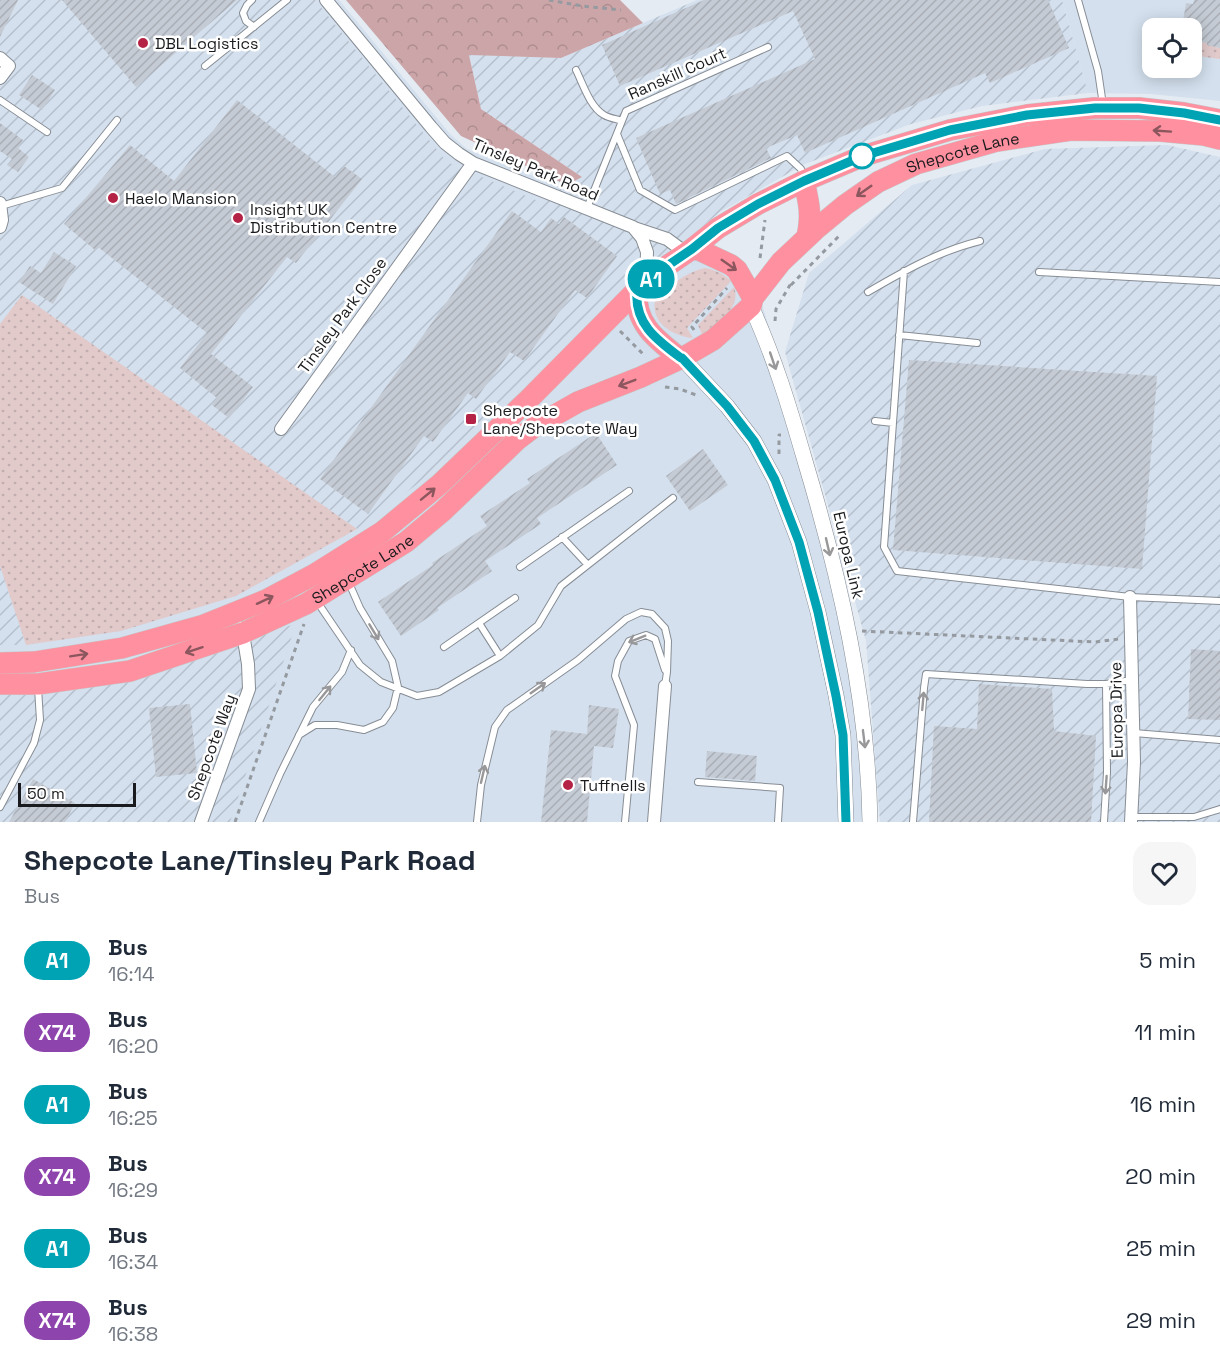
<!DOCTYPE html>
<html lang="en">
<head>
<meta charset="utf-8">
<style>
	body { margin:0; font-family:"Space Grotesk",sans-serif; background:#f6f6f7; color:#1f2937; height:100vh; display:flex; flex-direction:column; font-size:22px; white-space:nowrap }
	* { box-sizing:border-box; margin:0 }
	p { font-size:20px; color:#747a83 }
	.icon { flex:none; width:33px; height:33px; fill:none; stroke:currentColor; stroke-width:2; stroke-linecap:round; stroke-linejoin:round }
	.map { position:relative; height:822px; overflow:hidden }
	.drawer { display:flex; flex-direction:column; background:#fff; flex:1 }
	.drawer>* { flex:none }
	.badge { padding:0 12px; border-radius:20px; font-size:21px; line-height:39px }
	.controls { position:absolute; left:1142px; top:18px; display:grid; gap:12px }
	.controls a { display:grid; place-items:center; width:60px; height:60px; border-radius:12px; background:#fff; box-shadow:0 3px 15px #0003; font-size:30px }
	.scale { position:absolute; left:18px; bottom:15px; width:118px; box-sizing:border-box; padding-left:6px; border:3px solid #191b1e; border-top:0; font-size:16px; line-height:21px; white-space:nowrap; color:#191b1e; -webkit-text-stroke:4px #fff; paint-order:stroke }
	.map>.badge { position:absolute; translate:-50% -50%; box-shadow:0 0 0 3px #fff }
	.round { display:grid; place-items:center; flex:none; width:63px; height:63px; border-radius:18px; background:#f6f6f7 }
	.head { display:flex; align-items:center; justify-content:space-between; height:102px; padding:0 24px }
	h1 { font-size:28px; font-weight:700; line-height:45px }
	ul { padding:0; list-style:none }
	li { display:flex; align-items:center; gap:18px; height:72px; padding:0 24px }
	li div { flex:1 }
	li b { display:block; font-size:22px }
	li em { font-style:normal }
	li .badge { min-width:66px; font-weight:700; text-align:center }
	.map>svg:first-child { display:block }
	.built { fill:#d4e0ee; fill-rule:evenodd }
	.industrial { fill:url(#industrial-furrows) }
	.grass { fill:url(#grass-dots) }
	.forest { fill:url(#forest-crowns) }
	.building { fill:url(#building-hatch) }
	.lines { fill:none; stroke-linecap:round; stroke-linejoin:round }
	.service-casing { stroke:#878d95; stroke-width:8 }
	.minor-casing { stroke:#878d95; stroke-width:14 }
	.tertiary-casing { stroke:#878d95; stroke-width:16 }
	.trunk-casing { stroke:#c8c8c9; stroke-width:22 }
	.path { stroke:#959aa0; stroke-width:3; stroke-dasharray:4.5 4.5; stroke-linecap:butt }
	.service { stroke:#fff; stroke-width:6 }
	.minor { stroke:#fff; stroke-width:12 }
	.tertiary { stroke:#fff; stroke-width:15 }
	.trunk { stroke:#fe909f; stroke-width:21 }
	.oneway { stroke:#8c565e }
	.oneway2 { stroke:#98989a }
	.line-casing { stroke:#fff; stroke-width:14 }
	.line { stroke:#00a3b4; stroke-width:9 }
	.poi-dot { fill:#b42245; stroke:#fff; stroke-width:2 }
	.stop-dot { fill:#fff; stroke:#00a3b4; stroke-width:3 }
	.labels { text-anchor:middle; stroke-width:5; stroke-linejoin:round; paint-order:stroke }
	.poi-label { font-size:16px; fill:#191b1e; stroke:#fff; text-anchor:start }
	.street-label { font-size:16px; fill:#191b1e; stroke:#fff }
</style>
</head>
<body>
<div class="map">
<svg width="1220" height="822" viewBox="0 0 1220 822">
	<defs>
		<pattern id="industrial-furrows" width="10" height="10" patternUnits="userSpaceOnUse" patternTransform="scale(1.5)"><rect width="10" height="10" fill="#d4e0ee"/><path d="M-1 1l2-2M0 10L10 0M9 11l2-2" fill="none" stroke="#b5c0cc"/></pattern>
		<pattern id="grass-dots" width="8" height="8" patternUnits="userSpaceOnUse" patternTransform="scale(1.5)"><rect width="8" height="8" fill="#e2cacb"/><path d="M2 2h.1M6 6h.1" fill="none" stroke="#c1adae" stroke-width="1.8" stroke-linecap="round"/></pattern>
		<pattern id="forest-crowns" width="20" height="18" patternUnits="userSpaceOnUse" patternTransform="scale(1.5)"><rect width="20" height="18" fill="#cba5a8"/><path d="M2 6a3 3 0 1 1 6 0M12 15a3 3 0 1 1 6 0" fill="none" stroke="#ae8d90"/></pattern>
		<pattern id="building-hatch" width="6" height="6" patternUnits="userSpaceOnUse" patternTransform="scale(1.5)"><rect width="6" height="6" fill="#c5cbd4"/><path d="M-1 1l2-2M0 6l6-6M5 7l2-2" fill="none" stroke="#a9aeb6"/></pattern>
	</defs>
	<rect width="100%" height="100%" fill="#e4ebf3"/>
	<path class="built" d="M0 0H339L451 135 467 149 625 213 687 242 712 246 727 251 739 260 760 298 807 453 839 578 873 822H200L0 703Z
		M1062 0H1220V101L1151 94 1088 93ZM1152 28H1191V68H1152Z"/>
	<path class="industrial" d="M0 0H315L447 162 538 201 582 177 481 109 469 54 561 58 697 0H1062L1088 93 982 106 911 124 805 164 720 212 638 280 440 467 357 529 22 295 0 323Z
		M1167 145 1220 157V822H880L866 641 785 352 809 273 912 185 1045 149Z
		M0 566 26 645H0Z
		M296 624 230 822H0V689L56 690Z"/>
	<path class="grass" d="M1191 41 1207 43 1208 45 1220 48V59L1191 55Z
		M705 268C715 270 723 273 731 281L687 328 693 338C674 336 651 324 655 301 668 287 685 272 705 268Z
		M734 287C742 308 717 324 702 335L698 325Z
		M22 295 357 529 236 596 121 631 26 645 0 566V324Z"/>
	<path class="forest" d="M346 0H620L643 23 561 58 469 55 481 109 582 177 567 185 461 136Z"/>
	<path class="building" d="M0 0H18L0 37Z
		M62 0H237L136 87Z
		M704 0H1048L1069 48 990 83 985 73 805 153 797 135 766 148 771 158 676 204 670 190 660 194 636 138 815 59 793 11 620 86 602 45Z
		M1194 0H1220V48L1207 45V43L1191 41V28H1182L1186 3 1193 4Z
		M32 75 55 90 42 110 19 95Z
		M237 100 335 177 344 166 362 179 296 263 287 257 211 354 253 387 229 418 212 405 217 398 180 368 207 333 98 247 95 250 64 224 130 145 174 181Z
		M0 123 23 140 18 148 29 157 18 172 7 165 12 159 0 151Z
		M512 211 541 232 551 218 559 224 564 217 617 256 587 298 575 290 524 361 510 352 476 399 468 393 433 442 424 436 368 514 320 479Z
		M54 252 76 266 53 304 19 282 30 266 41 273Z
		M909 360 1157 376 1142 569 893 550Z
		M596 433 617 465 537 518 541 524 485 561 492 571 437 608 439 610 401 636 378 602 433 565 432 563 487 526 480 516 530 483 527 479Z
		M703 449 728 485 690 511 666 476Z
		M1191 649 1220 651V720L1188 719Z
		M979 684 1052 689 1054 731 1096 736 1091 822H929L934 726 977 729Z
		M190 704 197 773 156 777 149 708Z
		M589 705 619 709 613 748 594 746 587 822H541L551 730 587 734Z
		M707 751 757 756 755 781 705 777Z
		M33 779 75 803 65 822H9Z"/>
	<g class="lines">
		<g class="service-casing">
			<path id="service" d="M252 0 247 5 243 13 246 21 254 27
				M1078 0 1098 71 1103 105
				M205 66 287 0
				M576 70C583 84 590 107 604 115 609 118 616 119 622 121
				M0 100 47 132
				M617 134 640 190 675 210 787 156 801 169 803 177
				M1 206 62 188 117 120
				M587 208 626 111 768 47
				M904 271 884 547 897 571 1130 597 1220 601
				M1039 272 1220 282
				M868 292C904 271 939 251 980 241
				M899 335 977 343
				M875 421 893 423
				M562 537 587 564
				M520 567 629 491
				M318 603 360 665 381 682 417 696 439 692 500 656 538 625 561 586 673 498
				M479 623 500 656
				M444 647 515 598
				M1134 733 1220 740
				M299 735 315 725H337L364 730 383 722 393 708 398 687 392 661 360 608 349 583
				M698 782 780 788 778 822
				M0 807 34 743 40 720 38 688
				M1131 817H1194L1220 809
				M259 822 280 774 313 707 342 672 351 650
				M477 822 481 785 495 727 507 710 578 660 626 619 641 612 652 614 665 628 668 641 667 672 665 686
				M625 822 634 725 615 676 618 661 629 641 646 635 655 639 665 670
				M913 822 924 688 926 674 1087 684H1106L1132 680
				M1104 822 1107 772 1106 684"/>
		</g>
		<g class="minor-casing">
			<path id="minor" d="M326 0 431 127 445 143 459 154 473 163 633 227 642 238 647 252 646 283
				M0 58 9 66 0 78
				M0 203 2 220 0 227
				M634 228 667 239 686 253
				M281 429 473 163
				M1130 597 1134 762 1131 822
				M201 822 249 689 248 664 242 628
				M654 822 665 686"/>
		</g>
		<g class="tertiary-casing">
			<path id="tertiary" d="M751 306C774 356 790 409 805 461 840 578 868 700 870 822
				M682 358 727 406 754 441 775 480 799 542 818 612 836 695 843 735 846 822"/>
		</g>
		<g class="trunk-casing">
			<g id="trunk">
				<path d="M804 181C809 203 812 215 807 237"/>
				<path d="M692 249 699 250 731 265 737 270 753 298"/>
				<path d="M637 290C634 324 657 340 681 359"/>
				<path d="M0 663 34 662 122 648 204 625 266 600 315 574 382 532 440 484 531 397 637 290 667 266 692 249 718 228 758 204 804 181 863 156 950 130 1027 115 1094 108H1139L1184 113 1220 120"/>
				<path id="s1" d="M0 684H38L130 671 243 633 306 604 406 542 443 511 517 440 534 427 578 402 641 377 682 358 713 340 751 306 753 298 781 262 816 229 845 205 878 182 916 164 997 141 1071 130 1160 131 1204 135 1220 139"/>
			</g>
		</g>
		<path class="path" d="M549 0 582 6 621 10
			M760 258 765 220
			M791 285 839 236
			M775 321 776 309 790 285 787 282
			M694 330 692 327 727 288
			M620 331 645 356
			M665 387 680 389 696 395
			M779 454V435H781
			M862 631 1095 642 1119 639
			M235 822 304 624"/>
		<use href="#service" class="service"/>
		<use href="#minor" class="minor"/>
		<use href="#tertiary" class="tertiary"/>
		<use href="#trunk" class="trunk"/>
	</g>
	<defs><path id="oneway-shaft" d="M-6 0H5M1.5-3L5.5 0L1.5 3" fill="none" stroke-width="1.6" stroke-linecap="round" stroke-linejoin="round" transform="scale(1.5)"/></defs>
	<g class="oneway">
		<use href="#oneway-shaft" transform="translate(1162 131) rotate(-176)"/>
		<use href="#oneway-shaft" transform="translate(864 191) rotate(145)"/>
		<use href="#oneway-shaft" transform="translate(729 265) rotate(35)"/>
		<use href="#oneway-shaft" transform="translate(627 383) rotate(159)"/>
		<use href="#oneway-shaft" transform="translate(428 494) rotate(-39)"/>
		<use href="#oneway-shaft" transform="translate(265 600) rotate(-25)"/>
		<use href="#oneway-shaft" transform="translate(194 650) rotate(162)"/>
		<use href="#oneway-shaft" transform="translate(79 655) rotate(-9)"/>
	</g>
	<g class="oneway2">
		<use href="#oneway-shaft" transform="translate(773 361) rotate(71)"/>
		<use href="#oneway-shaft" transform="translate(828 547) rotate(77)"/>
		<use href="#oneway-shaft" transform="translate(374 632) rotate(59)"/>
		<use href="#oneway-shaft" transform="translate(637 639) rotate(158)"/>
		<use href="#oneway-shaft" transform="translate(538 688) rotate(-35)"/>
		<use href="#oneway-shaft" transform="translate(325 693) rotate(-51)"/>
		<use href="#oneway-shaft" transform="translate(923 701) rotate(-85)"/>
		<use href="#oneway-shaft" transform="translate(864 739) rotate(83)"/>
		<use href="#oneway-shaft" transform="translate(483 774) rotate(-77)"/>
		<use href="#oneway-shaft" transform="translate(1106 785) rotate(94)"/>
	</g>
	<g class="lines">
		<g class="line-casing">
			<path id="line" d="M846 822 843 735 836 696 818 612 799 542 775 480 754 441 727 406 682 358H681C657 340 634 324 637 290L667 266 692 249 718 228 758 204 804 181 863 156 950 130 1027 115 1095 108H1139L1184 113 1220 120"/>
		</g>
		<use href="#line" class="line"/>
	</g>
	<g class="poi-dot">
		<circle cx="143" cy="43" r="6"/>
		<circle cx="113" cy="198" r="6"/>
		<circle cx="238" cy="218" r="6"/>
		<rect x="465" y="413" width="12" height="12" rx="3"/>
		<circle cx="568" cy="785" r="6"/>
	</g>
	<circle class="stop-dot" cx="862" cy="156" r="12"/>
	<g class="labels">
		<g class="poi-label">
			<text x="155" y="49">DBL Logistics</text>
			<text x="125" y="204">Haelo Mansion</text>
			<text x="250" y="215">Insight UK<tspan x="250" dy="18">Distribution Centre</tspan></text>
			<text x="483" y="416">Shepcote<tspan x="483" dy="18">Lane/Shepcote Way</tspan></text>
			<text x="580" y="791">Tuffnells</text>
		</g>
		<g class="street-label">
			<text transform="translate(677 73) rotate(-24)" y="6">Ranskill Court</text>
			<text dy="6" stroke="none"><textPath href="#s1" startOffset="1130">Shepcote Lane</textPath></text>
			<text transform="translate(536 169) rotate(23)" y="6">Tinsley Park Road</text>
			<text transform="translate(342 315) rotate(-54)" y="6">Tinsley Park Close</text>
			<text transform="translate(849 555) rotate(77)" y="6">Europa Link</text>
			<text dy="6" stroke="none"><textPath href="#s1" startOffset="386">Shepcote Lane</textPath></text>
			<text transform="translate(1116 710) rotate(-91)" y="6">Europa Drive</text>
			<text transform="translate(211 747) rotate(-70)" y="6">Shepcote Way</text>
		</g>
	</g>
</svg>
<div class="controls">
<a><svg class="icon" aria-label="locate" viewBox="0 0 24 24"><circle cx="12" cy="12" r="6"/><path d="M12 2v4M12 18v4M2 12h4M18 12h4"/></svg></a>
</div>
<div class="scale">50 m</div>
<b class="badge" style="left:651px;top:279px;background:#00a3b4;color:#fff">A1</b>
</div>
<section class="drawer">
<div class="head"><div><h1>Shepcote Lane/Tinsley Park Road</h1><p>Bus</p></div><a class="round"><svg class="icon" aria-label="heart" viewBox="0 0 24 24"><path d="M12 20l-8-8c-3-5 5-10 8-4 3-6 11-1 8 4z"/></svg></a></div>
<ul>
<li><span class="badge" style="background:#00a3b4;color:#fff">A1</span><div><b>Bus</b><p>16:14</p></div><em>5 min</em></li>
<li><span class="badge" style="background:#8e44ad;color:#fff">X74</span><div><b>Bus</b><p>16:20</p></div><em>11 min</em></li>
<li><span class="badge" style="background:#00a3b4;color:#fff">A1</span><div><b>Bus</b><p>16:25</p></div><em>16 min</em></li>
<li><span class="badge" style="background:#8e44ad;color:#fff">X74</span><div><b>Bus</b><p>16:29</p></div><em>20 min</em></li>
<li><span class="badge" style="background:#00a3b4;color:#fff">A1</span><div><b>Bus</b><p>16:34</p></div><em>25 min</em></li>
<li><span class="badge" style="background:#8e44ad;color:#fff">X74</span><div><b>Bus</b><p>16:38</p></div><em>29 min</em></li>
</ul>
</section>
</body>
</html>
